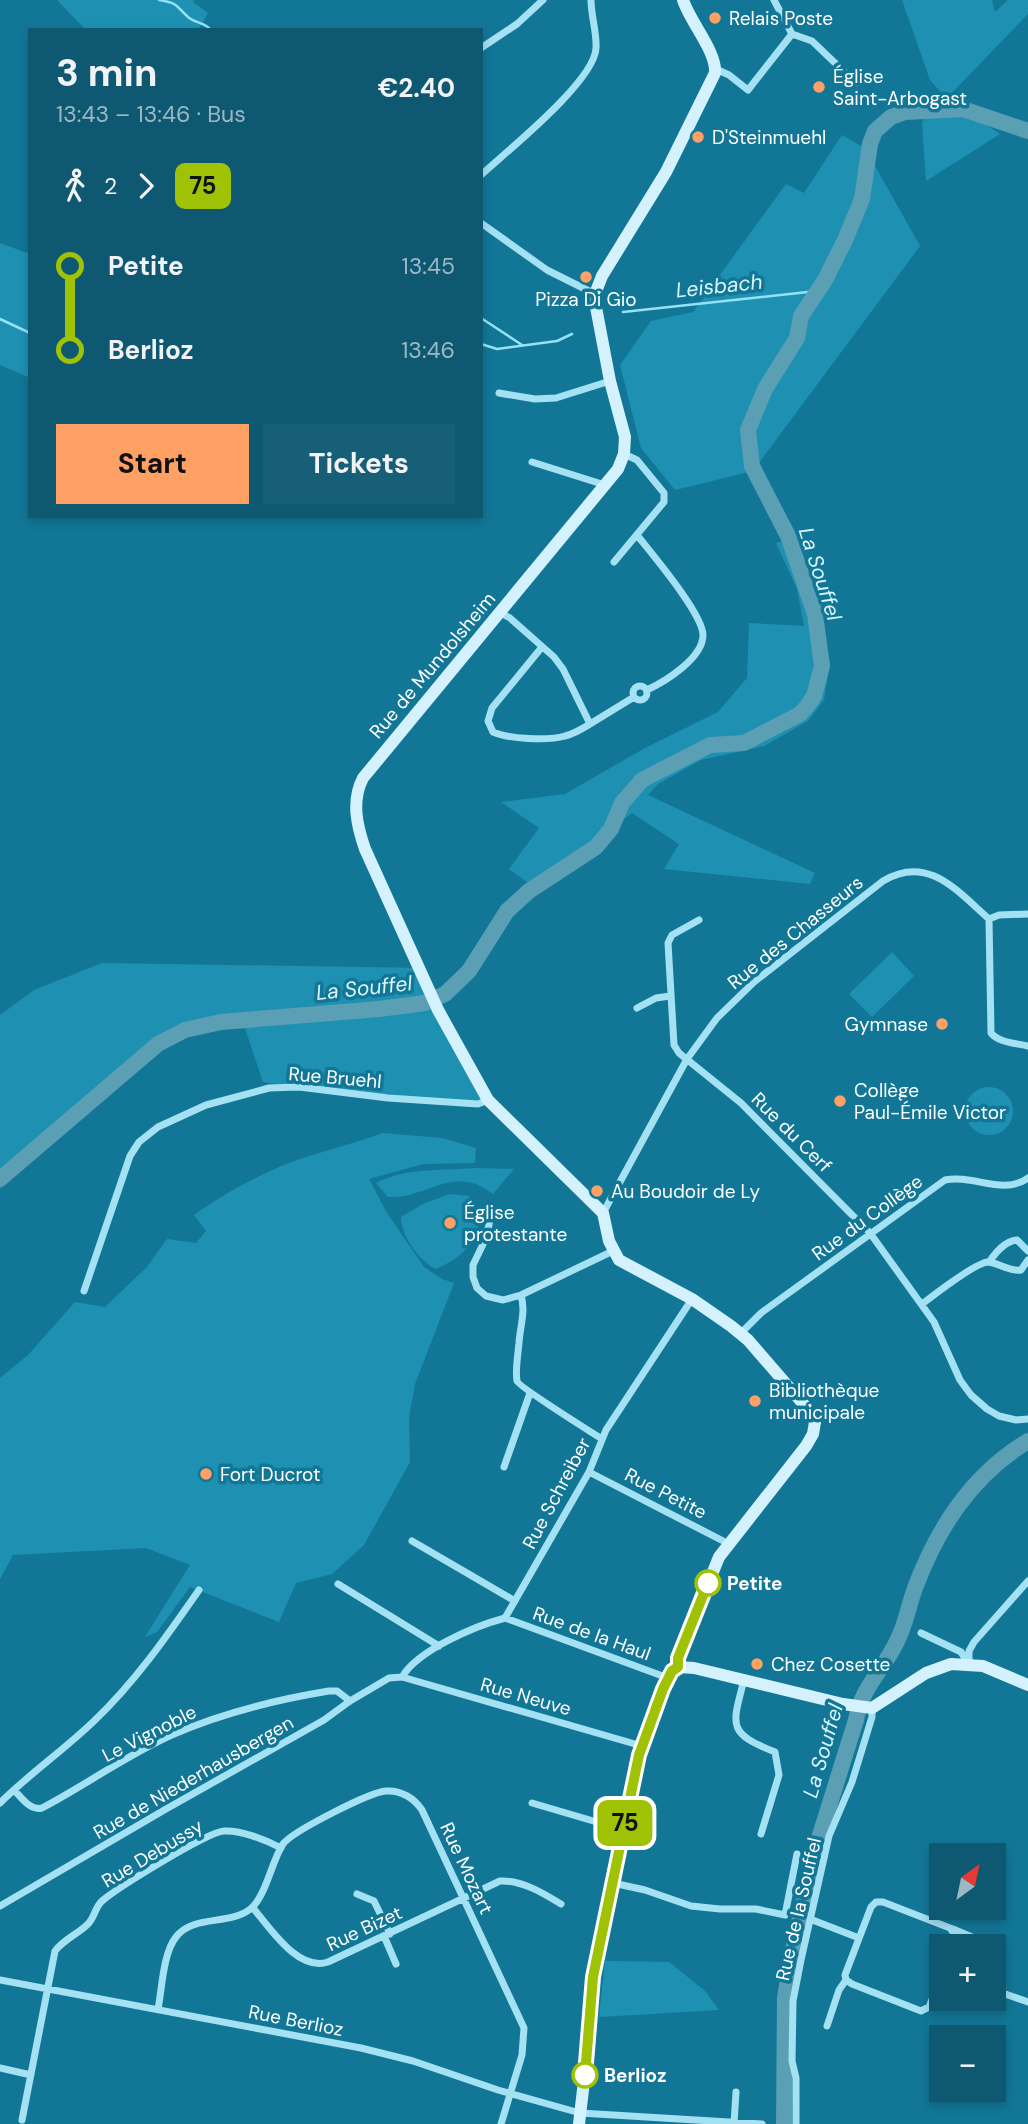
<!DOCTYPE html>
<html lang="en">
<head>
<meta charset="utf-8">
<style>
	body { margin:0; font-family:"DM Sans",sans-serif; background:#175f76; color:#f1f3f6; height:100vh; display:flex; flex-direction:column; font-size:26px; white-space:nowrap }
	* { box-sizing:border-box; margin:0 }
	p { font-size:23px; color:#9bb8c3 }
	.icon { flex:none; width:38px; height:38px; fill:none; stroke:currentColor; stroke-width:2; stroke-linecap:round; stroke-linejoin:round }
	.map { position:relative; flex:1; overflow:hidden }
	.panel { position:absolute; left:28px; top:28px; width:455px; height:490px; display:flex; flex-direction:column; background:#0e5971; border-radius:0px; box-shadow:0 4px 10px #0003 }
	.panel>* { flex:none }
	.badge { padding:0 14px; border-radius:10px; font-size:24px; line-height:46px }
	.needle { width:46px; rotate:33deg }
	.controls { position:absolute; left:929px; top:1843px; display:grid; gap:14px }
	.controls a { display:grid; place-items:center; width:77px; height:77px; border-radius:0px; background:#0e5971; box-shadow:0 4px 10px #0003; font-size:35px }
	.map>.badge { position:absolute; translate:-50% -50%; box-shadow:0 0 0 4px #fff }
	.legs { display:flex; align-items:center; gap:10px; height:77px; padding:0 28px; font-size:23px }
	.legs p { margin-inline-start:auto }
	.headline { display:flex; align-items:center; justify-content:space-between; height:119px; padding:0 28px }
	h1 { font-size:38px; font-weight:700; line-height:52px }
	.button { display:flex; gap:14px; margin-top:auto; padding:14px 28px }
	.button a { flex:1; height:80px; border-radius:0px; background:#ffa165; color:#111; font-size:28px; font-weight:700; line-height:80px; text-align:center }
	.button a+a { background:#175f76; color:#f1f3f6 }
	ul { padding:0 28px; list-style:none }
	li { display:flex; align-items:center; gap:24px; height:84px; font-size:26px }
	li i { display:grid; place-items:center; width:10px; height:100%; margin:0 9px; background:currentColor }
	li i::after { content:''; width:18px; height:18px; margin:-9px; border:5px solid; border-radius:50%; background:#0e5971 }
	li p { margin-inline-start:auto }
	li:first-child i { background:linear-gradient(#0000 50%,currentColor 0) }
	li:last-child i { background:linear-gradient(currentColor 50%,#0000 0) }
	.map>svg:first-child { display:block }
	.green { fill:#1e91b3 }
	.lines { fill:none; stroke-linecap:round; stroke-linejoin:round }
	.stream { stroke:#95e2f6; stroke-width:2.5 }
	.river { stroke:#5b9fb4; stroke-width:16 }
	.street { stroke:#a3e1f3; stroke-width:7 }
	.secondary { stroke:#d3f2fd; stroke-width:12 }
	.line-1-casing { stroke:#fff; stroke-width:16 }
	.line-1 { stroke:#9fc204; stroke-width:10 }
	.poi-dot { fill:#ffa165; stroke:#127797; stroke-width:2.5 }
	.stop-1-dot { fill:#fff; stroke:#9fc204; stroke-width:3.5 }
	.labels { text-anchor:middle; stroke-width:7; stroke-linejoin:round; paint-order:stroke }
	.poi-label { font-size:19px; fill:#fff; stroke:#127797; text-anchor:start }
	.street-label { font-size:19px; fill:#fff; stroke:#127797 }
	.stop-label { font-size:19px; font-weight:bold; fill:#fff; stroke:#127797; text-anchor:start }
	.water-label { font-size:21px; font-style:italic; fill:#dbf6fd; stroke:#127797 }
</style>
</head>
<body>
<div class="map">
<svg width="1028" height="2124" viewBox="0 0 1028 2124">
	<rect width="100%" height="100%" fill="#127797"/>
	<path class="green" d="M57 0H194L193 2 208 13 198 30H86Z
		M902 0H992L995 12 1008 0H1028V14L947 98 1000 134 926 181 922 122 946 98 930 80Z
		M842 135 865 148 920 246 753 471 675 490 641 448 620 365 651 321 693 312 786 184 804 193Z
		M0 243 30 254V378L0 365Z
		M787 540 811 580 830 662 824 700 808 721 764 746 701 760 658 784 648 795 815 873 810 884 664 869 679 844 632 813 570 861 531 885 509 869 539 828 501 802 565 794 645 748 718 712 747 678 749 623 804 626 797 589 776 543Z
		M892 952 914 976 872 1017 849 994Z
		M102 963 424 968 490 1098 443 1105 342 1095 263 1082 244 1025 163 1039 0 1189V1015L34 990Z
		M965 1111a24 24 0 1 1 48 0a24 24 0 1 1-48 0Z
		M382 1133 442 1138 476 1148 475 1163 423 1164 369 1179 387 1213 424 1267 442 1279 454 1283 415 1384 409 1417 410 1462 364 1545 332 1574 296 1583 279 1622 190 1587 157 1632 145 1637 190 1565 146 1548 13 1555 0 1579V1378L28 1355 75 1302 105 1307 147 1267 167 1239 196 1243 206 1231 194 1215C222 1195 256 1176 289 1163 320 1151 352 1145 382 1133Z
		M476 1168 514 1169 493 1194C453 1163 430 1198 388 1197L376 1183C406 1167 444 1171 476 1168Z
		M450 1194 469 1196C494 1228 467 1256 436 1269 420 1262 401 1236 401 1217L423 1204Z
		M605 1961 669 1962 705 1991 719 2010 599 2017Z"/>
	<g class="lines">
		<path class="stream" d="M159 0C178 3 175 5 187 16 193 23 205 22 211 30
			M623 312 817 291
			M481 318 522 345
			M0 319 30 333
			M481 344 497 349 557 341 572 334"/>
		<path class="river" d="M0 1179 158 1044 185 1030 221 1022 379 1009 425 1003 445 994 469 971 507 911 529 891 596 847 611 829 622 803 642 780 710 745 744 743 800 714 808 705 814 696 822 666 815 614 788 536 752 466 748 430 765 389 797 338 801 316 825 280 845 240 862 199 870 144 875 131 891 117 905 112 963 109 1028 131
			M784 2124 785 1998 792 1954 815 1851 856 1720C862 1685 885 1669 898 1639 906 1623 909 1604 915 1588 938 1527 972 1475 1028 1441"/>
		<path class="street" d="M774 0 792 34 812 41 856 83
			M481 48 517 24 543 0
			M716 69 729 75 748 90 792 34
			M481 175C507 151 595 81 596 48 597 33 591 16 591 0
			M481 223 547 270 595 294
			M499 393 535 399 556 398 610 381
			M532 462 605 485
			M637 535C652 554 703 614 703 635 703 658 666 681 647 690
			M614 562 664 502V493L637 460 624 454
			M501 613 510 618 554 657 563 669 590 724 634 697
			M542 647 492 708 488 721 493 732C509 739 548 741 565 736 574 734 582 729 590 724
			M633 693a7 7 0 1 1 14 0a7 7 0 1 1-14 0Z
			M989 919 999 915 1028 914
			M699 920 672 935 668 943 674 1045 679 1053 741 1103 870 1233 934 1322 960 1380 971 1395 987 1409 999 1416 1016 1420 1028 1419
			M637 1008 656 998 670 996
			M492 1211 486 1238 473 1265V1277L477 1288 486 1296 503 1300 521 1295 613 1251
			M603 1213 687 1059 717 1018 754 982 883 881C928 854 957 891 989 919L991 1033C999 1043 1016 1043 1028 1046
			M989 1262C996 1252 1005 1241 1017 1240L1028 1251
			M84 1291 130 1156 139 1142 158 1127 206 1105 269 1088 299 1087 388 1098 478 1104 488 1100
			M521 1295C526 1312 520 1326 519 1343 518 1354 515 1371 517 1381 519 1387 591 1432 602 1439
			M922 1304C934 1295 976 1262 988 1262 1000 1263 1009 1272 1021 1270L1028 1260
			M741 1333 761 1313 945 1180C973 1174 1003 1196 1028 1178
			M504 1467 530 1393
			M589 1472 729 1544
			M412 1541 515 1601
			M338 1584 439 1646
			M505 1618 668 1678
			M921 1633 961 1652 968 1663
			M969 1663V1651L974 1642 1028 1581
			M402 1677C418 1650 475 1626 505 1618L589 1472 606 1430 692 1299
			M744 1680C732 1726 727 1733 775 1752L779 1775 761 1834
			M14 1790C22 1798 30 1811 42 1808 86 1785 128 1754 174 1734 225 1712 274 1700 329 1691H337L350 1701
			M0 1803C29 1774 64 1750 94 1721 135 1682 167 1636 199 1590
			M532 1803 624 1830
			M613 1883 645 1890 691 1906 720 1909H756L785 1915 797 1854
			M357 1894 374 1901 390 1934
			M0 1906 166 1809 324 1720 350 1701 389 1678 402 1677 642 1746
			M253 1908C270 1928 298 1972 328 1962L500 1881C522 1880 543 1893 561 1904
			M810 1919 859 1938
			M953 1929 972 1937 973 1946
			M384 1936 396 1964
			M942 1974 929 2007 921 2011 852 1984 846 1980 845 1975 871 1907 876 1902H883L950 1928 955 1935 952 1946
			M0 1980 361 2048 413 2061 498 2090 580 2113 762 2124
			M994 1990 1028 2002
			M158 2009C162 1989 163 1953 176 1937 193 1915 228 1925 249 1910 266 1898 271 1862 283 1844 293 1831 370 1792 386 1791 401 1790 414 1798 422 1810L524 2028 522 2055 501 2124
			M827 2026 839 1990 846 1980
			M0 2068 31 2075
			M22 2120 55 1951C64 1939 78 1934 88 1924 95 1917 95 1907 102 1901 117 1888 207 1832 224 1831 241 1830 266 1840 281 1848
			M734 2124 736 2092
			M796 2124V2078L792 2061 793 2001 801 1960 829 1836 852 1782 872 1717V1708"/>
		<path class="secondary" d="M678 1667 683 1646 719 1557 806 1446 813 1434 815 1422 806 1407 748 1340 731 1326 692 1299 619 1260 609 1241 603 1213 488 1100 438 1010 365 849C357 826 351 801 363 778L618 469 624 454 625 437 610 381 595 302V294L602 276 666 172 715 73C717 52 690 22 683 0
			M678 1667 694 1668 843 1704 872 1708 926 1673 951 1664 983 1666 1028 1685
			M579 2124 590 2030 589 2007 593 1977 642 1746 668 1678 678 1667"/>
	</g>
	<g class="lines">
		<g class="line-1-casing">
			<path id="line-1" d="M585 2075 593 1977 639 1755 663 1689 672 1671 678 1667V1658L708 1583"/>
		</g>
		<use href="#line-1" class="line-1"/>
	</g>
	<g class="poi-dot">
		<circle cx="715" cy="18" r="7"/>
		<circle cx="819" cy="87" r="7"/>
		<circle cx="698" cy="137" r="7"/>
		<circle cx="586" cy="277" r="7"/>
		<circle cx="942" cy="1024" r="7"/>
		<circle cx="840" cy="1101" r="7"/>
		<circle cx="597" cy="1191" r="7"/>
		<circle cx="450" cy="1223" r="7"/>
		<circle cx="755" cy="1401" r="7"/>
		<circle cx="206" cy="1474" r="7"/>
		<circle cx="757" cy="1664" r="7"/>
	</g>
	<g class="stop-1-dot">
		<circle cx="708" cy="1583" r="12"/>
		<circle cx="585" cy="2075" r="12"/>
	</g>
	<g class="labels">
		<g class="poi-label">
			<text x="729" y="25">Relais Poste</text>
			<text x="833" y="83">Église<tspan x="833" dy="22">Saint-Arbogast</tspan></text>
			<text x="712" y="144">D'Steinmuehl</text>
			<text x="586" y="306" text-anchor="middle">Pizza Di Gio</text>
			<text x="928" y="1031" text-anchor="end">Gymnase</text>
			<text x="854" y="1097">Collège<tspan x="854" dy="22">Paul-Émile Victor</tspan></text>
			<text x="611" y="1198">Au Boudoir de Ly</text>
			<text x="464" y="1219">Église<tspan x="464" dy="22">protestante</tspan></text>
			<text x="769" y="1397">Bibliothèque<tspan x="769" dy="22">municipale</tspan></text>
			<text x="220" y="1481">Fort Ducrot</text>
			<text x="771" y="1671">Chez Cosette</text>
		</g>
		<g class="street-label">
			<text transform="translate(432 665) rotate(-50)" y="7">Rue de Mundolsheim</text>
			<text transform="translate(795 932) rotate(-39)" y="7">Rue des Chasseurs</text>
			<text transform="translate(335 1077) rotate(5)" y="7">Rue Bruehl</text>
			<text transform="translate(792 1132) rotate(45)" y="7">Rue du Cerf</text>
			<text transform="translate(867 1217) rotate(-36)" y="7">Rue du Collège</text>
			<text transform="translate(556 1493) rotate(-62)" y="7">Rue Schreiber</text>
			<text transform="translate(666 1493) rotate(27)" y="7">Rue Petite</text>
			<text transform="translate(592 1633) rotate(20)" y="7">Rue de la Haul</text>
			<text transform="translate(526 1696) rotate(16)" y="7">Rue Neuve</text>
			<text transform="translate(149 1733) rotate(-27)" y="7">Le Vignoble</text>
			<text transform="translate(193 1777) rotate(-30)" y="7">Rue de Niederhausbergen</text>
			<text transform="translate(152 1853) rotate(-31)" y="7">Rue Debussy</text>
			<text transform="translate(467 1868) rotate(65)" y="7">Rue Mozart</text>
			<text transform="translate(798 1909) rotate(-77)" y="7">Rue de la Souffel</text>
			<text transform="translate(364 1928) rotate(-25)" y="7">Rue Bizet</text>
			<text transform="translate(296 2020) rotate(11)" y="7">Rue Berlioz</text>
		</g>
		<g class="stop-label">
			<text x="727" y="1590">Petite</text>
			<text x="604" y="2082">Berlioz</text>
		</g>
		<g class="water-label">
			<text transform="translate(719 286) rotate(-6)" y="7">Leisbach</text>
			<text transform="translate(820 574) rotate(72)" y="7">La Souffel</text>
			<text transform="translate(364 988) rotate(-6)" y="7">La Souffel</text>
			<text transform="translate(823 1751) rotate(-74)" y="7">La Souffel</text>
		</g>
	</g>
</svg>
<div class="controls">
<a><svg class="needle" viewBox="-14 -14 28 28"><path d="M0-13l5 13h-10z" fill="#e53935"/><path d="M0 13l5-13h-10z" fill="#9bb8c3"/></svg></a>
<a>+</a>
<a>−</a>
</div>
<b class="badge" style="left:625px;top:1823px;background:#9fc204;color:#111">75</b>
<section class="panel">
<div class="headline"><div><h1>3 min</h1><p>13:43 – 13:46 · Bus</p></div><b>€2.40</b></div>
<div class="legs"><svg class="icon" aria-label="walk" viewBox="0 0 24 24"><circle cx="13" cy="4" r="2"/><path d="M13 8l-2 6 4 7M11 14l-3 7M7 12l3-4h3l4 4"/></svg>2<svg class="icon" aria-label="forward" viewBox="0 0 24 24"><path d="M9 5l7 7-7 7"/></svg><b class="badge" style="background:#9fc204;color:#111">75</b></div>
<ul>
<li><i style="color:#9fc204"></i><b>Petite</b><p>13:45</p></li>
<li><i style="color:#9fc204"></i><b>Berlioz</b><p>13:46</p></li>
</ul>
<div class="button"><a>Start</a><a>Tickets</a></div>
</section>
</div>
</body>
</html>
